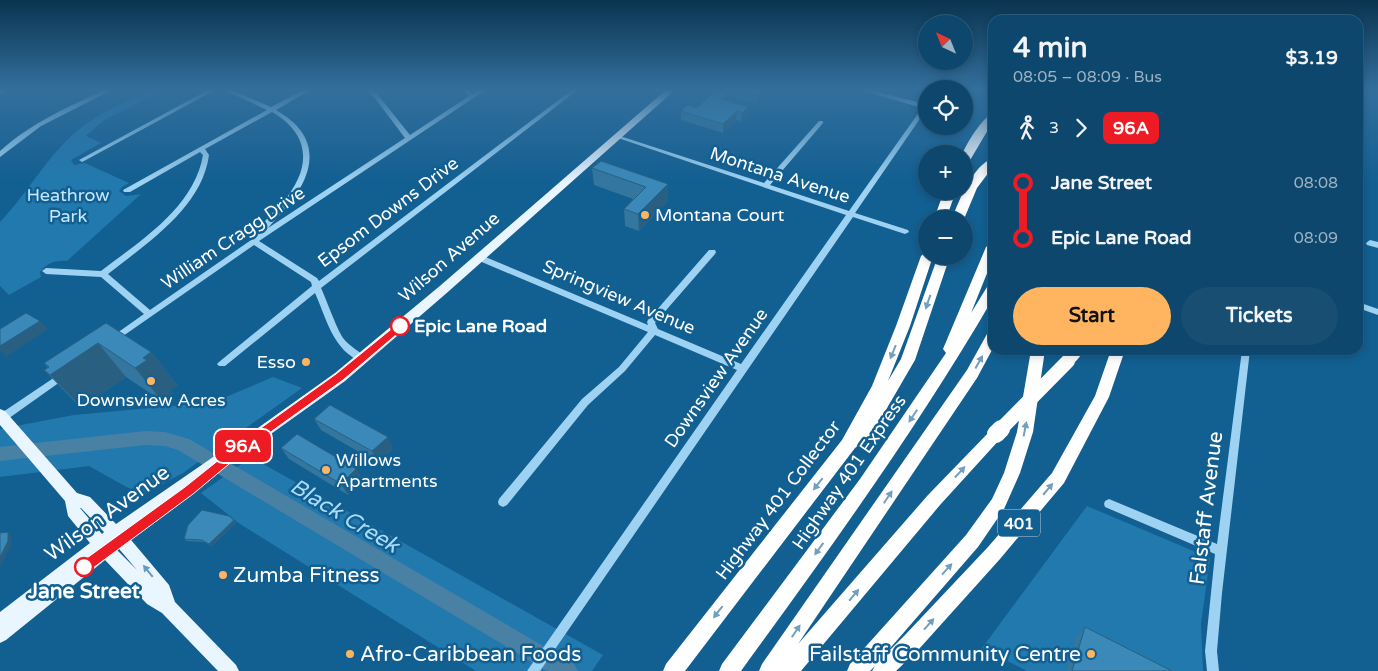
<!DOCTYPE html>
<html lang="en">
<head>
<meta charset="utf-8">
<style>
	body { margin:0; font-family:"Varela Round",sans-serif; background:#174e72; color:#f1f3f6; height:100vh; display:flex; flex-direction:column; font-size:19px; white-space:nowrap }
	* { box-sizing:border-box; margin:0 }
	p { font-size:16px; color:#9bb2c2 }
	.icon { flex:none; width:28px; height:28px; fill:none; stroke:currentColor; stroke-width:2; stroke-linecap:round; stroke-linejoin:round }
	.map { position:relative; flex:1; overflow:hidden }
	.sheet { position:absolute; left:988px; top:15px; width:375px; height:340px; display:flex; flex-direction:column; background:#0e476d; border-radius:15px; box-shadow:0 2px 8px #0003,0 0 0 1px #2e5f80 }
	.sheet>* { flex:none }
	.badge { padding:0 10px; border-radius:8px; font-size:18px; line-height:32px }
	.needle { width:32px; rotate:317deg }
	.tools { position:absolute; left:918px; top:15px; display:grid; gap:10px }
	.tools a { display:grid; place-items:center; width:55px; height:55px; border-radius:50%; background:#0e476d; box-shadow:0 2px 8px #0003,0 0 0 1px #2e5f80; font-size:25px }
	.map>.badge { position:absolute; translate:-50% -50%; box-shadow:0 0 0 2px #fff }
	.legs { display:flex; align-items:center; gap:8px; height:55px; padding:0 25px; font-size:16px }
	.legs p { margin-inline-start:auto }
	.summary { display:flex; align-items:center; justify-content:space-between; height:85px; padding:0 25px }
	h1 { font-size:28px; font-weight:800; line-height:38px }
	.primary-button { display:flex; gap:10px; margin-top:auto; padding:10px 25px }
	.primary-button a { flex:1; height:58px; border-radius:30px; background:#ffb55f; color:#111; font-size:20px; font-weight:800; line-height:58px; text-align:center }
	.primary-button a+a { background:#174e72; color:#f1f3f6 }
	ul { padding:0 25px; list-style:none }
	li { display:flex; align-items:center; gap:18px; height:55px; font-size:19px }
	li i { display:grid; place-items:center; width:8px; height:100%; margin:0 6px; background:currentColor }
	li i::after { content:''; width:12px; height:12px; margin:-6px; border:4px solid; border-radius:50%; background:#0e476d }
	li p { margin-inline-start:auto }
	li:first-child i { background:linear-gradient(#0000 50%,currentColor 0) }
	li:last-child i { background:linear-gradient(currentColor 50%,#0000 0) }
	.map>svg:first-child { display:block }
	.green { fill:#2179ae }
	.lines { fill:none; stroke-linecap:round; stroke-linejoin:round }
	.river { fill:#4981a4; fill-rule:evenodd }
	.minor { fill:#9ed2f2; fill-rule:evenodd }
	.major { fill:#e9f5ff; fill-rule:evenodd }
	.highway { fill:#fff; fill-rule:evenodd }
	.highway-bridge-far1 { stroke:#fff; stroke-width:14 }
	.highway-bridge { stroke:#fff; stroke-width:18 }
	.wall { fill:#33769f }
	.shaded-wall { fill:#296082 }
	.building { fill:#3b89b9; stroke:#296082 }
	.oneway { fill:#719fbd }
	.oneway2 { fill:#689bbd }
	.line-1 { fill:#ed1c24; stroke:#fff }
	.poi-dot { fill:#ffb55f; stroke:#125f91; stroke-width:2 }
	.stop-1-dot { fill:#fff; stroke:#ed1c24; stroke-width:2.5 }
	.labels { text-anchor:middle; stroke-width:5; stroke-linejoin:round; paint-order:stroke }
	.shield { fill:#125f91; stroke:#b8cfde; stroke-width:1 }
	.shield-label { font-size:16px; font-weight:bold; fill:#fff }
	.street-label { font-size:18px; fill:#fff; stroke:#125f91 }
	.park-label { font-size:18px; fill:#c5e8fd; stroke:#125f91 }
	.poi-label { font-size:18px; fill:#fff; stroke:#125f91; text-anchor:start }
	.stop-label { font-size:18px; font-weight:bold; fill:#fff; stroke:#125f91; text-anchor:start }
	.near-street-label { font-size:21px; fill:#fff; stroke:#125f91 }
	.near-poi-label { font-size:21px; fill:#fff; stroke:#125f91; text-anchor:start }
	.near-stop-label { font-size:21px; font-weight:bold; fill:#fff; stroke:#125f91 }
	.near-water-label { font-size:22px; font-style:italic; fill:#a9dcf9; stroke:#125f91 }
</style>
</head>
<body>
<div class="map">
<svg width="1378" height="671" viewBox="0 0 1378 671">
	<rect width="100%" height="100%" fill="#125f91"/>
	<path class="green" d="M153 89H166L104 120 86 136 101 143 71 160 74 165 85 163 129 183 122 187 119 191 126 196 141 194 67 261C55 260 47 263 40 272L41 277 9 295 0 286V222C29 192 49 152 82 127 103 111 129 100 153 89Z
		M273 377 302 388 183 473 141 495 89 466 0 477V429L74 415 214 402Z
		M251 457 603 655 592 671H476L240 524 201 493Z
		M1087 506 1210 558 1201 624 1203 671H1027L982 648Z"/>
	<g class="lines">
		<path class="river" d="M145 431 165 432 189 439 574 664 578 671H547L178 450 165 446 145 445 0 461V447Z"/>
		<path class="minor" d="M4 89H11L0 94V90Z
			M107 89H114L41 126 0 157V151C31 123 69 106 107 89Z
			M210 89H217L84 161 82 162 79 160Z
			M222 89H229L271 107 305 89H312L276 110C313 131 319 160 296 195 288 207 277 217 268 228L405 138 374 97 365 89H371L378 95 410 135 469 96 462 89H468L473 94 481 89H487L259 241 317 278 319 281 573 89H579L321 288C327 301 336 327 343 338 350 347 360 351 367 359L365 361C359 363 356 360 351 356 331 342 325 315 315 293L225 366H219L217 364 219 362 312 286 311 282 254 245 113 343 109 340 110 338 144 314 101 277 46 274 42 271 46 268 101 271C140 241 194 208 203 155L200 152 130 192H124L123 190 267 110ZM272 112C312 135 311 169 283 202 273 213 259 225 254 238L150 310 108 274C147 243 202 208 209 155L205 149Z
			M857 89H865L926 104V110L855 213 908 230 909 232 905 234 853 217 540 671H527L737 370 655 335 625 371 588 405 507 505 503 507 499 505 498 502 499 499 582 399 619 367 648 332 477 260 476 258 477 256H483L648 325 647 322 648 320 709 250H715L716 252 715 254 655 323 658 329 741 364 846 215 615 137 618 135 620 136 764 183 819 121H823V123L770 185 849 211 922 108Z
			M1370 240 1378 242V248L1367 245 1366 243Z
			M1358 302 1378 309V315L1358 308Z
			M1242 350H1250L1222 593 1217 651 1219 671H1207L1205 651 1215 554 1105 507 1104 504 1105 501 1109 499 1217 544Z
			M64 371 67 373 69 375 67 377 5 421H0V414Z"/>
		<path class="major" d="M667 89H676L449 291 345 381 254 446 229 461 126 534 169 585 175 602 236 665 239 671H218L162 613 147 604 105 560 6 640 0 643V612L90 543 68 516 65 501 0 425V409L5 411 77 493 90 497 116 524 219 453 244 438 335 373 441 285ZM80 508H81L104 532 102 534ZM114 543 137 570 112 545Z"/>
		<path class="highway" d="M992 114V123L969 162 964 165C964 162 963 156 963 153 966 144 983 117 992 114Z
			M992 159V168L977 188 964 219H952C958 202 974 164 992 159Z
			M944 191H956L946 219H934Z
			M992 243V261L971 313 987 287 992 286V300C917 429 829 550 741 671H719L722 664 860 479 946 353 943 349 986 247Z
			M926 252V256H933L910 326 888 381 901 359 938 256H950L915 360 872 434 855 448 685 671H663L666 664 842 440 872 386 896 326 921 256Z
			M992 333V350L977 378 798 644 928 495 991 430 996 428 1001 430 1004 434 1001 438 940 505 801 671H759L762 664 967 370 987 334Z
			M1031 350H1045L1033 432 1020 473 1004 509 978 547 879 661 905 635 988 547 1052 473 1095 396 1111 350H1125L1109 397 1064 483 1000 559 919 649 896 671H872L875 666 870 671H847L850 664 966 535 992 499 1004 473 1017 432Z
			M1069 350H1084C1079 358 1073 368 1063 365L1061 361Z"/>
		<path class="highway-bridge-far1" d="M999 431 1068 361"/>
		<path class="highway-bridge" d="M996 434 1001 429"/>
	</g>
	<path class="wall" d="M717 89H758L764 90 763 98 757 104 732 97 728 101 747 115 741 121 736 120 723 133 681 120V111L697 108Z
		M601 161 668 201 639 231 625 226 624 209 633 199 594 185 592 168Z
		M106 323 151 352 177 385 170 390 173 393 162 401 126 377 81 407 76 403 44 370 48 368 44 363Z
		M314 419 393 448 378 463 321 430Z
		M281 448 356 469 363 480 348 495 289 459Z
		M234 520 236 523 212 546 204 542 187 541 184 539Z
		M1085 627 1172 671H1066L1076 637Z"/>
	<path class="shaded-wall" d="M733 89 732 97 721 107 722 99Z
		M764 90 763 98 757 104 758 96Z
		M748 107 747 115 741 121 742 113Z
		M737 111 736 120 723 133V124Z
		M668 184V201L639 231 638 214Z
		M40 321 48 329 6 357 0 351V346Z
		M98 343 126 377 81 407 50 375Z
		M151 352 177 385 170 390 173 393 162 401 135 368 143 358Z
		M388 437 393 448 378 463 372 451Z
		M356 469 363 480 348 495 341 484Z
		M234 520 236 523 212 546 209 544Z
		M8 532 11 535 12 544 0 567V557Z"/>
	<path class="building" d="M717 89H732L722 99 748 107 742 113 737 111 723 124 681 111 687 105 697 108Z
		M733 89H758L764 90 758 96Z
		M601 161 668 184 638 214 624 209 646 187 592 168Z
		M26 313 40 321 0 346V329Z
		M106 323 151 352 143 358 147 360 135 368 98 343 50 375 44 370 49 367 44 363Z
		M330 405 388 437 372 451 314 419Z
		M297 434 356 469 341 484 281 448Z
		M202 510 229 516 234 520 209 544 202 540 184 539 188 525Z
		M8 532V541L0 557V533Z
		M1085 627 1172 671H1072Z"/>
	<defs><path id="oneway-solid" d="M-6-.8H1V-3.2L6.5 0L1 3.2V.8H-6Z" transform="scale(1.25)"/></defs>
	<g class="oneway">
		<use href="#oneway-solid" transform="translate(928 302) rotate(109)"/>
		<use href="#oneway-solid" transform="translate(893 352) rotate(112)"/>
		<use href="#oneway-solid" transform="translate(979 362) rotate(-61)"/>
		<use href="#oneway-solid" transform="translate(913 416) rotate(124)"/>
		<use href="#oneway-solid" transform="translate(1025 429) rotate(-79)"/>
		<use href="#oneway-solid" transform="translate(960 472) rotate(-47)"/>
		<use href="#oneway-solid" transform="translate(818 484) rotate(128)"/>
		<use href="#oneway-solid" transform="translate(1048 489) rotate(-50)"/>
		<use href="#oneway-solid" transform="translate(888 497) rotate(-56)"/>
		<use href="#oneway-solid" transform="translate(819 549) rotate(126)"/>
		<use href="#oneway-solid" transform="translate(947 569) rotate(-48)"/>
		<use href="#oneway-solid" transform="translate(854 595) rotate(-50)"/>
		<use href="#oneway-solid" transform="translate(718 612) rotate(128)"/>
		<use href="#oneway-solid" transform="translate(929 624) rotate(-48)"/>
		<use href="#oneway-solid" transform="translate(796 631) rotate(-56)"/>
	</g>
	<use class="oneway2" href="#oneway-solid" transform="translate(148 571) rotate(-129)"/>
	<linearGradient id="sky" x2="0" y2="1"><stop stop-color="#0a3450"/><stop offset="0.49" stop-color="#336f9d"/><stop offset="1" stop-color="#336f9d" stop-opacity="0"/></linearGradient>
	<rect width="1378" height="183" fill="url(#sky)"/>
	<path class="line-1" d="M400 322 404 323V328L343 380 247 449 193 494 89 571 84 573 80 571 78 567 80 563 185 487 240 443 336 374Z"/>
	<g class="poi-dot">
		<circle cx="645" cy="215" r="5"/>
		<circle cx="306" cy="362" r="5"/>
		<circle cx="151" cy="381" r="5"/>
		<circle cx="326" cy="470" r="5"/>
		<circle cx="223" cy="575" r="5"/>
		<circle cx="350" cy="654" r="5"/>
		<circle cx="1091" cy="654" r="5"/>
	</g>
	<g class="stop-1-dot">
		<circle cx="400" cy="326" r="9"/>
		<circle cx="84" cy="567" r="9"/>
	</g>
	<g class="labels">
		<rect class="shield" x="998" y="509.5" width="42" height="27" rx="4"/>
		<g class="shield-label">
			<text x="1019" y="529">401</text>
		</g>
		<g class="street-label">
			<text transform="translate(780 175) rotate(18)" y="6">Montana Avenue</text>
			<text transform="translate(388 212) rotate(-37)" y="6">Epsom Downs Drive</text>
			<text transform="translate(233 238) rotate(-34)" y="6">William Cragg Drive</text>
			<text transform="translate(449 257) rotate(-41)" y="6">Wilson Avenue</text>
			<text transform="translate(619 297) rotate(23)" y="6">Springview Avenue</text>
			<text transform="translate(716 378) rotate(-55)" y="6">Downsview Avenue</text>
			<text transform="translate(849 472) rotate(-55)" y="6">Highway 401 Express</text>
			<text transform="translate(778 500) rotate(-53)" y="6">Highway 401 Collector</text>
		</g>
		<g class="park-label">
			<text x="68" y="201">Heathrow<tspan x="68" dy="21">Park</tspan></text>
		</g>
		<g class="poi-label">
			<text x="655" y="221">Montana Court</text>
			<text x="296" y="368" text-anchor="end">Esso</text>
			<text x="151" y="406" text-anchor="middle">Downsview Acres</text>
			<text x="336" y="466">Willows<tspan x="336" dy="21">Apartments</tspan></text>
		</g>
		<g class="stop-label">
			<text x="414" y="332">Epic Lane Road</text>
		</g>
		<g class="near-street-label">
			<text transform="translate(1206 508) rotate(-83)" y="7">Falstaff Avenue</text>
			<text transform="translate(107 513) rotate(-36)" y="7">Wilson Avenue</text>
		</g>
		<g class="near-poi-label">
			<text x="233" y="582">Zumba Fitness</text>
			<text x="360" y="661">Afro-Caribbean Foods</text>
			<text x="1081" y="661" text-anchor="end">Failstaff Community Centre</text>
		</g>
		<g class="near-stop-label">
			<text x="84" y="598">Jane Street</text>
		</g>
		<g class="near-water-label">
			<text transform="translate(345 515) rotate(31)" y="8">Black Creek</text>
		</g>
	</g>
</svg>
<div class="tools">
<a><svg class="needle" viewBox="-14 -14 28 28"><path d="M0-13l5 13h-10z" fill="#e53935"/><path d="M0 13l5-13h-10z" fill="#9bb2c2"/></svg></a>
<a><svg class="icon" aria-label="locate" viewBox="0 0 24 24"><circle cx="12" cy="12" r="6"/><path d="M12 2v4M12 18v4M2 12h4M18 12h4"/></svg></a>
<a>+</a>
<a>−</a>
</div>
<b class="badge" style="left:243px;top:446px;background:#ed1c24;color:#fff">96A</b>
<section class="sheet">
<div class="summary"><div><h1>4 min</h1><p>08:05 – 08:09 · Bus</p></div><b>$3.19</b></div>
<div class="legs"><svg class="icon" aria-label="walk" viewBox="0 0 24 24"><circle cx="13" cy="4" r="2"/><path d="M13 8l-2 6 4 7M11 14l-3 7M7 12l3-4h3l4 4"/></svg>3<svg class="icon" aria-label="forward" viewBox="0 0 24 24"><path d="M9 5l7 7-7 7"/></svg><b class="badge" style="background:#ed1c24;color:#fff">96A</b></div>
<ul>
<li><i style="color:#ed1c24"></i><b>Jane Street</b><p>08:08</p></li>
<li><i style="color:#ed1c24"></i><b>Epic Lane Road</b><p>08:09</p></li>
</ul>
<div class="primary-button"><a>Start</a><a>Tickets</a></div>
</section>
</div>
</body>
</html>
